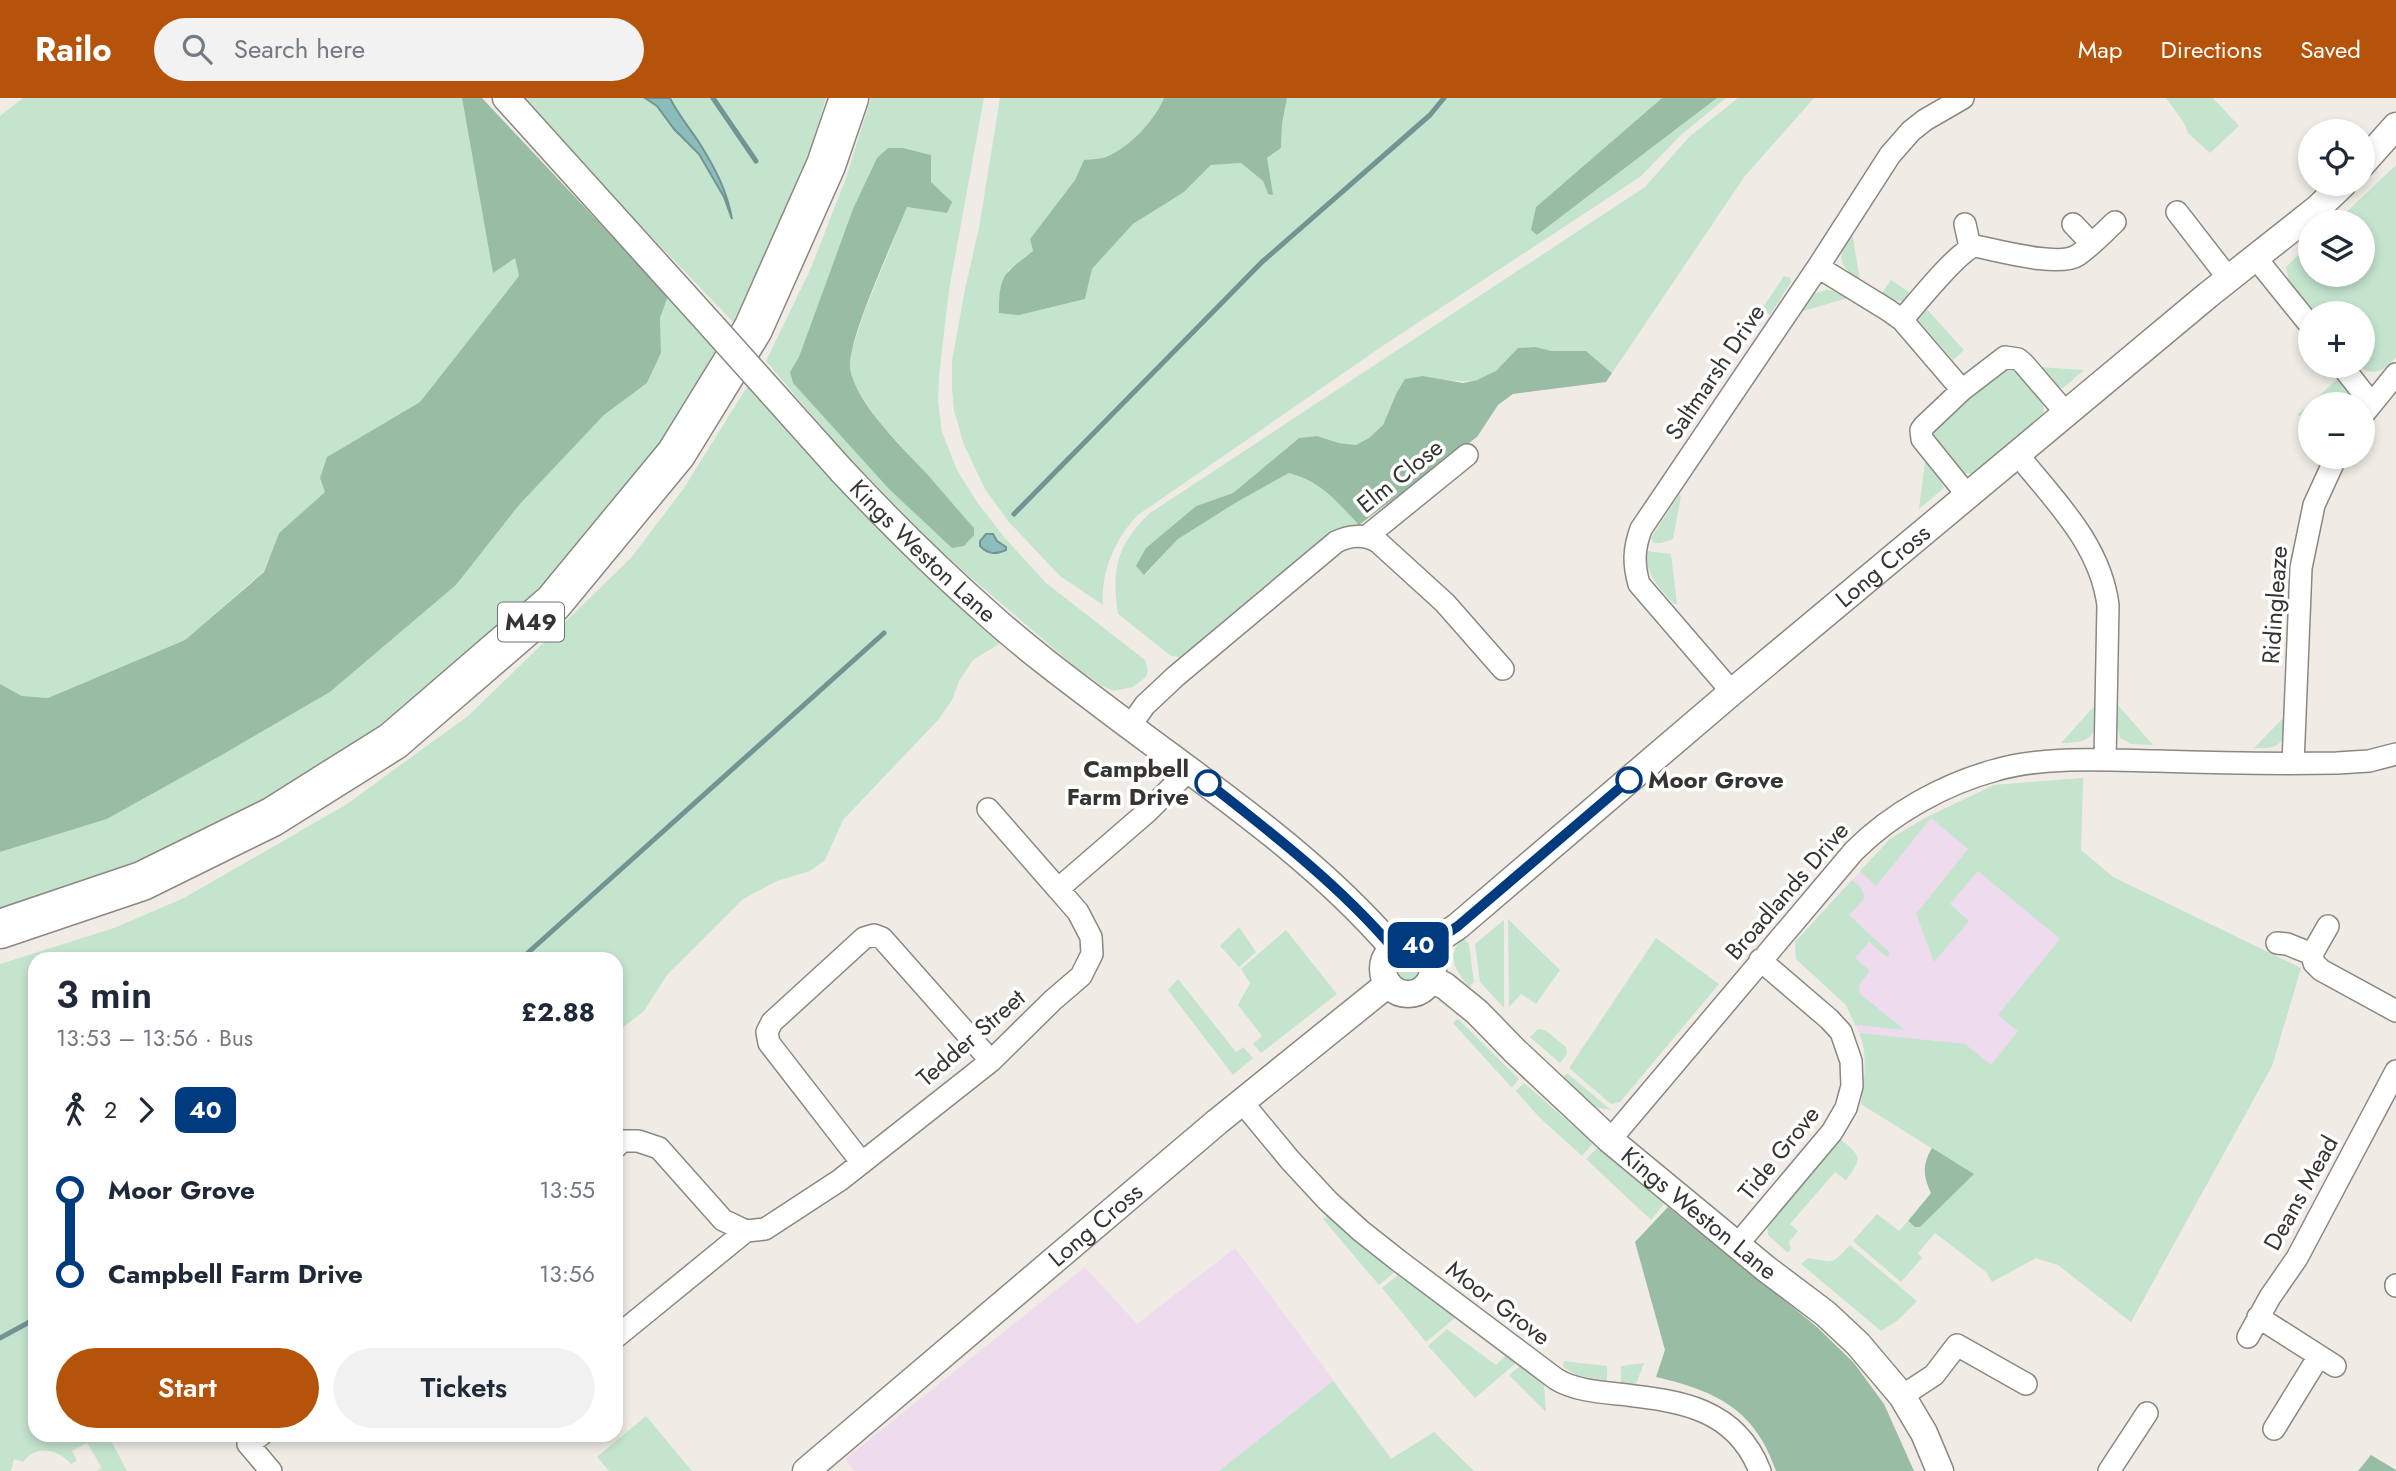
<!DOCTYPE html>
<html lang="en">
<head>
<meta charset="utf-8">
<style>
	body { margin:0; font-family:Jost,sans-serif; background:#f2f2f3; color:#1f2937; height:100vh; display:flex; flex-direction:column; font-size:26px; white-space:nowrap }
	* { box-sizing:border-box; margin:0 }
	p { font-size:23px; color:#747a83 }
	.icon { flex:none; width:38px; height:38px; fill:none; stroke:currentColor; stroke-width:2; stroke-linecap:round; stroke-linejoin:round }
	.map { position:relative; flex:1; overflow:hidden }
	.panel { position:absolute; left:28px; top:854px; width:595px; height:490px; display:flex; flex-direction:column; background:#fff; border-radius:21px; box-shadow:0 4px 10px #0003 }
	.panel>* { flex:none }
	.badge { padding:0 14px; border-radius:10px; font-size:24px; line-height:46px }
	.controls { position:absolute; left:2298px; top:21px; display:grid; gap:14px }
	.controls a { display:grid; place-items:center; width:77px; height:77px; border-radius:50%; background:#fff; box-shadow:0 4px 10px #0003; font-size:35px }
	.map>.badge { position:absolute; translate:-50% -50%; box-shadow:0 0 0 4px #fff }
	.legs { display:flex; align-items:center; gap:10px; height:77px; padding:0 28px; font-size:23px }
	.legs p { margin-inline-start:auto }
	.headline { display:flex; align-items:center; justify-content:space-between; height:119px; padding:0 28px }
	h1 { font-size:38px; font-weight:600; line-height:52px }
	.button { display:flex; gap:14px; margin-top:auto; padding:14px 28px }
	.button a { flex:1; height:80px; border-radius:42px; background:#b45309; color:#fff; font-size:28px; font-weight:600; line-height:80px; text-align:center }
	.button a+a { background:#f2f2f3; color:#1f2937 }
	ul { padding:0 28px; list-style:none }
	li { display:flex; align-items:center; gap:24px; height:84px; font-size:26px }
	li i { display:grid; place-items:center; width:10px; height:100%; margin:0 9px; background:currentColor }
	li i::after { content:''; width:18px; height:18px; margin:-9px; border:5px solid; border-radius:50%; background:#fff }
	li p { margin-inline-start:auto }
	li:first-child i { background:linear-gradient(#0000 50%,currentColor 0) }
	li:last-child i { background:linear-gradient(currentColor 50%,#0000 0) }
	header { display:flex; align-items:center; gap:42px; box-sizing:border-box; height:98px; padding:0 35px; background:#b45309; color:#fff }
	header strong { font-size:33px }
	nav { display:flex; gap:38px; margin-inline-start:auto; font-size:24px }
	.search { width:490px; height:63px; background:#f2f2f3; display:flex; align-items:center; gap:18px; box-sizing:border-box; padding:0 24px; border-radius:38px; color:#747a83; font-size:26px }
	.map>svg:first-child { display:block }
	.education { fill:#eedcee }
	.green { fill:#c4e4ce; fill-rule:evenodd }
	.forest { fill:#99bda4 }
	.water { fill:#8cbdbd; stroke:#729493; stroke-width:2 }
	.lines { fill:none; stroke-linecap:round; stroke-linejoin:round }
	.stream { stroke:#729493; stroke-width:5 }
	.minor-casing { stroke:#8b8881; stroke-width:24 }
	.tertiary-casing { stroke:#8b8881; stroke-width:29 }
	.motorway-casing { stroke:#8b8881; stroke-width:41 }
	.minor { stroke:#fff; stroke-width:21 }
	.tertiary { stroke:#fff; stroke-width:26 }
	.motorway { stroke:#fff; stroke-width:38 }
	.tertiary-bridge-casing { stroke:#8b8881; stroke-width:29; stroke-linecap:butt }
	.tertiary-bridge { stroke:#fff; stroke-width:26 }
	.line-1-casing { stroke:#fff; stroke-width:16 }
	.line-1 { stroke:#003b80; stroke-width:10 }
	.stop-1-dot { fill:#fff; stroke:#003b80; stroke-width:3.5 }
	.labels { text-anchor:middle; stroke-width:7; stroke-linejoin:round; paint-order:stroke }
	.shield { fill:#fff; stroke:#727270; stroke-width:2 }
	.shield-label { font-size:23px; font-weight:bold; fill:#363532 }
	.street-label { font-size:24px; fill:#363532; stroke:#fff }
	.stop-label { font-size:24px; font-weight:bold; fill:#363532; stroke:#fff; text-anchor:end }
</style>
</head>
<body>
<header>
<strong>Railo</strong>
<div class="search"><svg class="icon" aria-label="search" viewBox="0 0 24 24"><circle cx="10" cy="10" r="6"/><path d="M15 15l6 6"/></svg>Search here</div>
<nav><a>Map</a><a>Directions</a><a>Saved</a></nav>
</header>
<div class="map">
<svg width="2396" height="1373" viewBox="0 0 2396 1373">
	<rect width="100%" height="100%" fill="#f0ece5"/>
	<path class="education" d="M2083 680 2081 752 2113 779 2301 870 2272 968 2131 1224 2058 1167 2035 1160 2026 1109 1861 1006 1865 977 1864 946 1846 907 1796 861 1795 844 1890 741 1925 720 1994 687Z
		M1235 1150 1392 1361 1381 1373H855L845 1361 1085 1169 1137 1226Z"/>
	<path class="green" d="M23 0H462L493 174 515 159 519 178 420 304 327 359 325 394 279 435 264 473 185 542 48 600 22 598 0 586V18Z
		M522 0H645L657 8 667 23 699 56 724 99 731 116 713 67 682 22 670 0H826C804 79 769 152 734 225L571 55Z
		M871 0H984L949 192 939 278 938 303 942 334 957 372 977 404 1004 439 1046 485 1145 562 1148 572 1146 579 1133 589 1114 593 1102 588 1073 567 940 453 838 348 766 263 811 170 846 80ZM930 57 931 84 947 115 907 109 864 215 850 258V271L855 289 880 325 934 384 888 390 793 285 790 274Z
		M1000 0H1164C1154 23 1130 49 1106 59 1100 61 1091 61 1084 63L1075 82 1031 140 1033 153 1007 173 1085 201 1092 171 1133 126 1184 94 1211 67 1241 65 1263 83 1268 96 1267 60 1281 49 1282 26 1287 0H1662L1536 109 1537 137 1717 0H1726L1681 37 1640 79 1384 247 1138 417C1116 439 1100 475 1103 507L1060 478 1008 423 985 391 964 347 954 313 952 291V263L965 191 979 130Z
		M1738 0H1814L1745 78 1612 275 1586 253H1552L1534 249 1518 250C1486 290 1469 286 1423 278L1396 296 1383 327 1369 340 1356 347 1339 345 1317 338 1299 340 1233 395 1196 408 1146 450 1145 477 1178 441 1237 404 1289 375C1322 384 1336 403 1359 427L1343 431 1187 560 1171 558 1118 516C1111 472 1117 446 1150 415L1645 89 1689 39Z
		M2166 0H2213L2239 28 2210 55 2188 35 2184 25Z
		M2396 67V259C2385 272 2374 280 2359 268H2362V215H2315L2289 183 2286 169 2310 146V177H2362V124H2336Z
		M1852 134 1860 182C1835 166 1838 156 1852 134Z
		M1784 178 1790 180 1791 184 1770 217 1761 212Z
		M1891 182 1915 198C1903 207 1894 203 1882 195Z
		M1826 192 1833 193 1848 200 1800 214 1813 196Z
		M668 198 722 251 682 315 606 419 547 483 452 574 342 656 228 725 113 774 0 810V754L107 721 220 658 330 594 456 487 519 407 604 317 647 285 661 255 660 220Z
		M1922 206 1964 252 1953 262 1918 222 1915 216Z
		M2039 269 2084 272 2063 290 2055 288Z
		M2003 270 2016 271C2029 286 2048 299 2043 321L1976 376 1958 374 1932 337 1933 330Z
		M2339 280 2351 297 2352 306H2310V323L2297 317Z
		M750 284 1004 543 973 562 959 583 952 602 938 622 843 722 825 762 810 773 777 783 743 801 667 877 644 913 616 935V861H35V1337H108L127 1373H97L102 1370 87 1345 72 1353 77 1363 71 1366C58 1351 36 1346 23 1364L14 1361 11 1373H0V866L114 830 184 800 347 706 468 618 631 460 684 390Z
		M1925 364 1939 377 1944 390 1919 411Z
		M1679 397 1681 398 1673 441 1661 445H1653L1651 440Z
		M1647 453 1671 456 1677 506H1674C1660 491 1644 475 1647 453Z
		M2097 605C2096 637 2095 645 2061 645Z
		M2116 605 2153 647 2131 646 2120 640 2117 628Z
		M2283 620C2287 646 2278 652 2254 650Z
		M2083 680 2081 752 2113 779 2301 870 2272 968 2131 1224 2058 1167 2036 1160 1992 1184 1986 1174 1935 1135 1918 1155 1922 1160 1901 1184 1853 1143 1877 1116 1899 1133 1908 1123 1910 1126 1973 1076 1861 1006C1864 982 1869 957 1859 935L1965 946 1991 967 2018 933 1998 917 2060 841 1978 773 1950 806 1969 823 1934 864 1916 816 1968 751 1931 720 1876 788 1860 773 1890 741 1925 720 1994 687Z
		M1852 782C1858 787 1865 792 1864 801L1849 817 1890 855 1887 859 1869 844 1855 860 1870 873 1859 887 1860 896 1905 932 1855 927 1846 907 1796 861 1795 844Z
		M1508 821 1560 872 1536 906 1521 896 1509 909Z
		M1504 822V910L1480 884 1475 846Z
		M1239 829 1256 854 1239 869 1220 848Z
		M1286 832 1337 896 1261 955 1253 946 1262 938 1238 907 1250 885 1241 871Z
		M1463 840 1469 846 1474 884 1469 889C1455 871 1445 859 1463 840Z
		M1656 840 1719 886 1620 1004 1611 1006 1569 970Z
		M1393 871a15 15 0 1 1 30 0a15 15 0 1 1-30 0Z
		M1178 881 1236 954 1243 949 1253 960 1233 977 1168 892Z
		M1457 921 1459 922 1519 981 1512 990 1453 925Z
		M1538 931 1545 932 1566 949 1567 956 1560 965 1530 939Z
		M1567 975 1611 1012 1595 1009 1562 980Z
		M1524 985 1593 1045 1582 1058 1539 1019 1516 993Z
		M1839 1040C1860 1057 1864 1059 1846 1082L1835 1074 1790 1126 1798 1133 1789 1144 1791 1151 1788 1155 1768 1137 1767 1125Z
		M1598 1049 1664 1106 1651 1122 1586 1061Z
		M1328 1117 1395 1174 1379 1187 1323 1121Z
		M1850 1147 1917 1203 1897 1223 1881 1233 1801 1166 1808 1160C1835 1164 1830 1168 1850 1147Z
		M1398 1177 1456 1219 1426 1244 1382 1190Z
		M1447 1231 1496 1267 1506 1257 1516 1265 1475 1300 1428 1248Z
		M1564 1263 1607 1268V1283L1577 1277 1563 1269Z
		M1644 1265 1636 1286 1621 1285V1268Z
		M1520 1268 1544 1286 1546 1314 1509 1277Z
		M1333 1283 1391 1361 1434 1334 1474 1373H1219Z
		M646 1318 692 1373H609L597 1359Z"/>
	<path class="forest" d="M462 0H482L668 198 660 220 661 255 647 285 604 317 519 407 456 487 330 594 220 658 107 721 0 754V586L22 598 48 600 185 542 264 474 279 435 325 394 320 380 327 359 420 304 519 178 515 160 493 175Z
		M1164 0H1287L1282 26 1281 50 1267 60 1273 97 1268 96 1263 83 1241 65 1211 67 1184 94 1133 126 1092 171 1085 201 1019 217 999 215C999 176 1004 176 1033 153L1030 141 1075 82 1084 62C1091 61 1100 61 1106 59 1130 49 1154 23 1164 0Z
		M1662 0H1717L1537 137 1531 132 1536 109Z
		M888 50H903L931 57V84L952 104 947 115 907 109C895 139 847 243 850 270 855 305 905 352 928 377 943 395 958 412 974 430V437L964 448 952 450 888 390 793 285 790 274 799 259 853 111 877 60Z
		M1535 249 1552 253H1586L1612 275 1606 284 1513 296 1498 307 1477 339 1359 427C1336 403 1322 384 1289 375L1237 404 1178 441 1144 477 1136 468 1146 450 1196 408 1233 395 1299 340 1317 338 1339 345 1356 347 1369 340 1383 327 1396 296 1405 281 1423 278 1463 285 1477 282 1496 273 1518 250Z
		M1932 1050 1974 1076 1920 1129H1915L1908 1123 1931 1095C1923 1077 1922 1067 1932 1050Z
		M1668 1109 1817 1229 1854 1265 1884 1306 1914 1373H1776C1755 1311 1716 1293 1656 1279L1665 1252 1635 1144Z
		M2371 1357 2396 1372V1373H2358Z"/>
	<path class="water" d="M645 0H670C678 17 690 30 700 46 715 70 727 93 732 121L724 99 699 56 674 31 657 8Z
		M986 436H993L997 443 1006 449V452C995 457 988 456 980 448V443Z"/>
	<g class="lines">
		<path class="stream" d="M713 0 756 63
			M1014 416 1262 164 1430 17 1444 0
			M521 861 884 535
			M0 1240 35 1221"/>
		<g class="minor-casing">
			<path id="minor" d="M2177 114 2229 181
				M1965 126 1970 149
				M2073 126 2091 145
				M2255 159 2310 227
				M1818 169 1888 212 1902 222 1962 292
				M1902 222C1916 206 1958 153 1975 148 1997 152 2059 170 2078 157 2091 148 2103 135 2115 124
				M2342 268 2371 305
				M2362 318 2396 276
				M2018 357C2055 403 2100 446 2108 507L2105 662
				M1968 398 1922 341 1921 332 1924 328 1962 292 2005 259 2018 261 2023 265 2066 315
				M1366 439 1467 357
				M1732 594 1639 486C1633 465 1634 450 1641 431L1818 169 1890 57 1911 33 1925 22 1963 0
				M1130 628 1145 607 1176 578 1336 444C1350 437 1365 436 1378 444L1445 505 1503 571
				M2293 665 2301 470 2314 407 2336 359
				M988 711 1058 791
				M2277 845 2287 846 2312 856 2328 828
				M2312 856 2314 865 2321 872 2396 913
				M1242 1004 1290 1062 1328 1103 1361 1133 1399 1163 1556 1281C1574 1292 1598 1294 1618 1296 1679 1303 1735 1309 1760 1373
				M1610 1042 1854 753C1892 715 1944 686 1996 672 2043 658 2106 662 2156 663 2216 665 2277 666 2337 665L2369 663 2396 656
				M616 1049 622 1043H638L659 1050 723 1122 746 1133 765 1131 840 1082 991 963 1053 902 1081 878 1092 856 1091 839 1078 814 1058 791 1147 714 1190 671
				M862 1065 769 945 767 934 772 924 864 840 874 837 882 840 991 963
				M1737 1147 1832 1034 1846 1010 1852 988 1851 963 1841 934 1829 921 1760 862
				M2396 1187V1188
				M2258 1219 2335 1268
				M616 1239 746 1133
				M2248 1239 2270 1199 2297 1160 2396 973
				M1902 1298 1934 1277 1957 1247 2026 1286
				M2274 1331 2319 1258
				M261 1337 248 1346 271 1373
				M2109 1373 2147 1315"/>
		</g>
		<g class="tertiary-casing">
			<g id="tertiary">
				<path d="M506 0 713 229"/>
				<path d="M2362 66 2396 28"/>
				<path id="s1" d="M842 373C888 422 935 469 986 514 1031 555 1082 592 1131 629 1222 697 1318 763 1393 850"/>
				<circle cx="1408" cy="871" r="25"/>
				<path id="s2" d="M1424 851 1458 828 1732 594 2208 197 2318 110 2343 86"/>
				<path id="s3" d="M1431 881 1445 888 1477 914 1515 953 1610 1042 1765 1170 1826 1216 1858 1246 1902 1298 1924 1335 1940 1373"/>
				<path id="s4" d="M806 1373 1217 1024 1388 886"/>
			</g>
		</g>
		<g class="motorway-casing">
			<path id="motorway" d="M0 831 142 783 272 719 393 643 553 505 676 356 753 231 826 67 849 0"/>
		</g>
		<use href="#minor" class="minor"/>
		<use href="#tertiary" class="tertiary"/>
		<use href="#motorway" class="motorway"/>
		<g class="tertiary-bridge-casing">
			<path id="tertiary-bridge" d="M713 229 842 373"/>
		</g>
		<use href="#tertiary-bridge" class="tertiary-bridge"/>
	</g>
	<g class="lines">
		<g class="line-1-casing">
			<path id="line-1" d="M1208 685C1273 736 1339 787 1393 850L1409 845 1424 851 1458 828 1629 682"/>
		</g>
		<use href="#line-1" class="line-1"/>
	</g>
	<g class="stop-1-dot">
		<circle cx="1629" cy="682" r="12"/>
		<circle cx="1208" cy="685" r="12"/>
	</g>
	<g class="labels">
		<rect class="shield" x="498" y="504.5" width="66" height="39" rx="5"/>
		<g class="shield-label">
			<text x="531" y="532">M49</text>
		</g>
		<g class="street-label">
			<text transform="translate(1715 274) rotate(-56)" y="8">Saltmarsh Drive</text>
			<text transform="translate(1400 378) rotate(-39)" y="8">Elm Close</text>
			<text dy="8" stroke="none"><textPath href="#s1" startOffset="114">Kings Weston Lane</textPath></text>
			<text dy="8" stroke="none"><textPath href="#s2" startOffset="598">Long Cross</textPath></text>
			<text transform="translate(2275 507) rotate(-86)" y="8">Ridingleaze</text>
			<text transform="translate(1787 793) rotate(-49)" y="8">Broadlands Drive</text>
			<text transform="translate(971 940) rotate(-41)" y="8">Tedder Street</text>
			<text transform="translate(1779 1055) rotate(-51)" y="8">Tide Grove</text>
			<text transform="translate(2301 1095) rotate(-61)" y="8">Deans Mead</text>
			<text dy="8" stroke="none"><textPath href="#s3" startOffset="357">Kings Weston Lane</textPath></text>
			<text dy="8" stroke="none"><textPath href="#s4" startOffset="380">Long Cross</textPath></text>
			<text transform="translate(1498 1205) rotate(37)" y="8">Moor Grove</text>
		</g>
		<g class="stop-label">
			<text x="1189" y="679">Campbell<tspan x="1189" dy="28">Farm Drive</tspan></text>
			<text x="1648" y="690" text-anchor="start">Moor Grove</text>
		</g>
	</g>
</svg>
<div class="controls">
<a><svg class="icon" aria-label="locate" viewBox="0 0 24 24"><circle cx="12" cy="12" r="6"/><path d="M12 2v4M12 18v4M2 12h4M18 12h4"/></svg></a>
<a><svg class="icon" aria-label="layers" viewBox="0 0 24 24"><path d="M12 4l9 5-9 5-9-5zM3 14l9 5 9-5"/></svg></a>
<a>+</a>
<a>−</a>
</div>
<b class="badge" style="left:1418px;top:847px;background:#003b80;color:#fff">40</b>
<section class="panel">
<div class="headline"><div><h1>3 min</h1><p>13:53 – 13:56 · Bus</p></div><b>£2.88</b></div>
<div class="legs"><svg class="icon" aria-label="walk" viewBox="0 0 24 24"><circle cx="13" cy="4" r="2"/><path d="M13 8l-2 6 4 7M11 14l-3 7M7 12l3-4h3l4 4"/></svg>2<svg class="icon" aria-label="forward" viewBox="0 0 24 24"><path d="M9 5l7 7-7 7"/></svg><b class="badge" style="background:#003b80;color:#fff">40</b></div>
<ul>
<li><i style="color:#003b80"></i><b>Moor Grove</b><p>13:55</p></li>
<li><i style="color:#003b80"></i><b>Campbell Farm Drive</b><p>13:56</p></li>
</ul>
<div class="button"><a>Start</a><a>Tickets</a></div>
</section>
</div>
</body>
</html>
